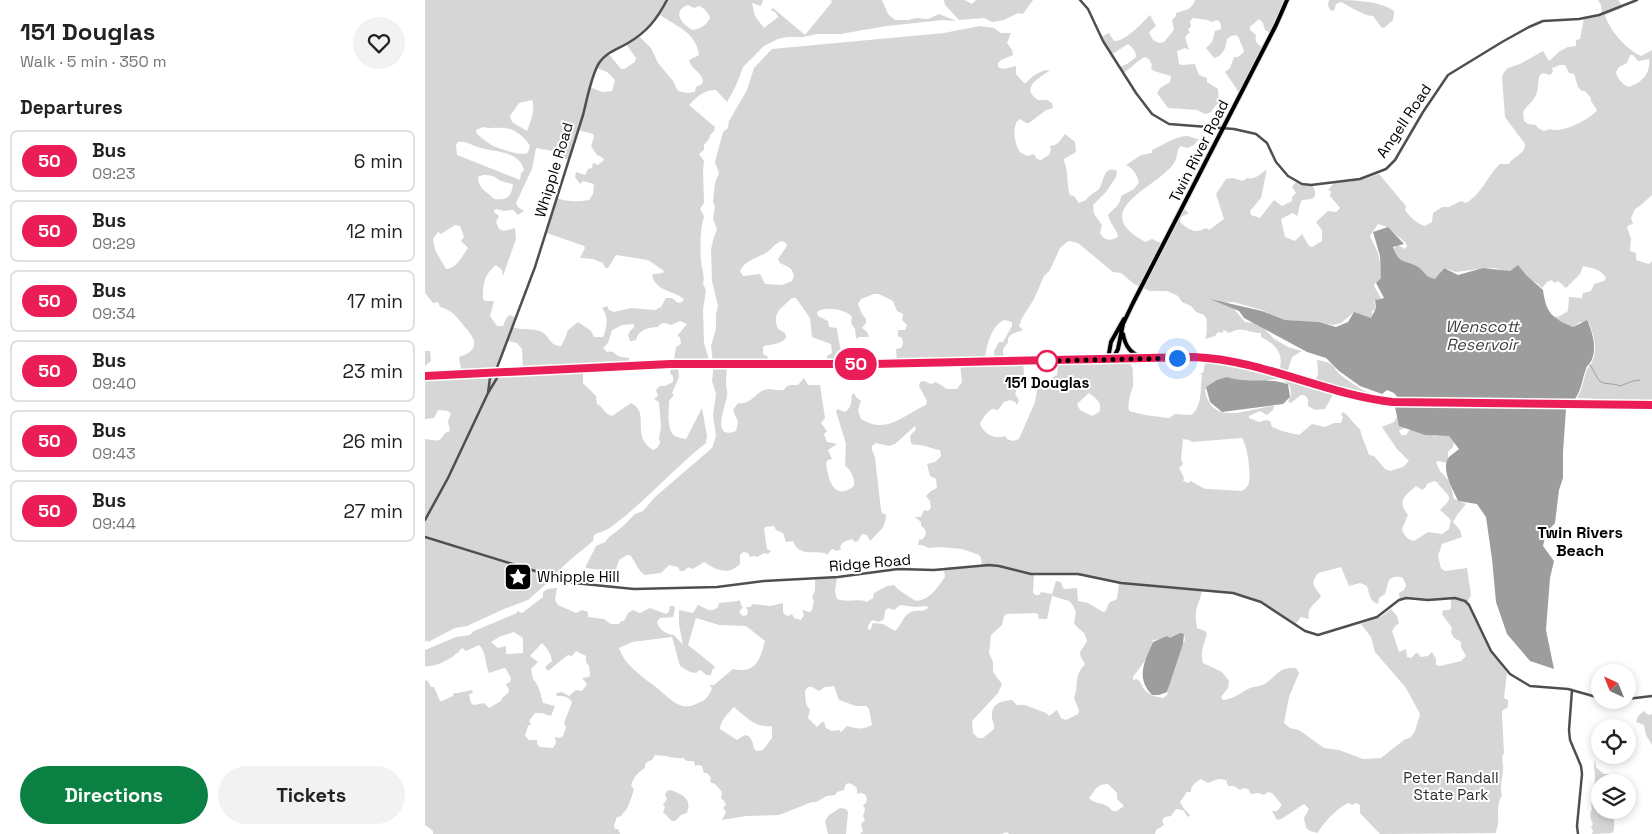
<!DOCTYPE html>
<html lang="en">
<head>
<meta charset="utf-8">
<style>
	body { margin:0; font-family:"Space Grotesk",sans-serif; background:#f2f2f2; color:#222; height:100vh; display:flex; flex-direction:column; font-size:19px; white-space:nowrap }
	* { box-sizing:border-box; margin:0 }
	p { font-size:16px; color:#767676 }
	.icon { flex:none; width:28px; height:28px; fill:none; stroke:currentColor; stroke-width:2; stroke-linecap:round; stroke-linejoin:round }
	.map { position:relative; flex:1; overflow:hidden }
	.sheet { display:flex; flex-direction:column; background:#fff; width:425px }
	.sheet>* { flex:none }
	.badge { padding:0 10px; border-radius:16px; font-size:18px; line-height:32px }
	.needle { width:32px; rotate:317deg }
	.fabs { position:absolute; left:1166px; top:664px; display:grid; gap:10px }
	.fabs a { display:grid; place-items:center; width:45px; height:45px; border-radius:50%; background:#fff; box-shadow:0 2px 8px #0003; font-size:25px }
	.you { position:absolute; width:25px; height:25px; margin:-12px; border:4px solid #fff; border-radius:50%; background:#1a73e8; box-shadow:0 0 0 8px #1a73e833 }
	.map>.badge { position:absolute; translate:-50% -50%; box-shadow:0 0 0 2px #fff }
	h2 { padding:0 20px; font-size:19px; line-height:45px }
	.round { display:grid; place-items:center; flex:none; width:52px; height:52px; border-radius:26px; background:#f2f2f2 }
	.summary { display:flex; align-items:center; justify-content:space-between; height:85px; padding:0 20px }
	h1 { font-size:24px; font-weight:700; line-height:38px }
	.cta { display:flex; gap:10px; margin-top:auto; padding:10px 20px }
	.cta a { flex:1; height:58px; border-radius:30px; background:#0b8043; color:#fff; font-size:20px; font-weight:700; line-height:58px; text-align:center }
	.cta a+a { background:#f2f2f2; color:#222 }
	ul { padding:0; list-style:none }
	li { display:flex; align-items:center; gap:15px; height:62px; margin:0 10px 8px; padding:0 10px; border:2px solid #e0e0e0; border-radius:8px }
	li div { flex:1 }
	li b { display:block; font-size:19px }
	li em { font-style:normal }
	li .badge { min-width:55px; font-weight:700; text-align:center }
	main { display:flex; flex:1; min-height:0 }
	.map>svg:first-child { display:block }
	.green { fill:#d6d6d6; fill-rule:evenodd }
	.water { fill:#9d9d9d }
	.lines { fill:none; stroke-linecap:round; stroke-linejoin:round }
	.stream { stroke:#9d9d9d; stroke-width:1 }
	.major-casing { stroke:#dbdbdb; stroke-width:6 }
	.minor { stroke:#4f4f4f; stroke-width:2.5 }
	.major { stroke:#000; stroke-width:4 }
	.line-casing { stroke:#fff; stroke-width:11 }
	.line { stroke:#ea1d57; stroke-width:8 }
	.walk { stroke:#000; stroke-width:5; stroke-dasharray:0 9 }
	.stop-dot { fill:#fff; stroke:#ea1d57; stroke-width:2.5 }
	.labels { text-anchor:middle; stroke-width:4; stroke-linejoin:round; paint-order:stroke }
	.street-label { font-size:15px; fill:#000; stroke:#fff }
	.stop-label { font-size:15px; font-weight:bold; fill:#000; stroke:#fff }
	.poi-label { font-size:15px; fill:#000; stroke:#fff; text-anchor:start }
	.park-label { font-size:15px; fill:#2d2d2d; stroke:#fff }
	.water-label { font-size:16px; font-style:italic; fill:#3e3e3e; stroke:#fff }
	.neighbourhood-label { font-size:16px; font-weight:bold; fill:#000; stroke:#fff }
</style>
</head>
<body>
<main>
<section class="sheet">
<div class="summary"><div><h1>151 Douglas</h1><p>Walk · 5 min · 350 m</p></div><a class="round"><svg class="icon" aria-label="heart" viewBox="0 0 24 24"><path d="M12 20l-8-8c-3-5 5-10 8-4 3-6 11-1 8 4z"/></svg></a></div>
<h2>Departures</h2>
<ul>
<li><span class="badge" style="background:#ea1d57;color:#fff">50</span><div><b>Bus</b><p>09:23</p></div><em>6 min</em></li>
<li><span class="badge" style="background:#ea1d57;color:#fff">50</span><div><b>Bus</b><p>09:29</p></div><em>12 min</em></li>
<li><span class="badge" style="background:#ea1d57;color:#fff">50</span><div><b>Bus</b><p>09:34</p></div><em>17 min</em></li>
<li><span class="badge" style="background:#ea1d57;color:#fff">50</span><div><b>Bus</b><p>09:40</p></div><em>23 min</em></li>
<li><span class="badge" style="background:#ea1d57;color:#fff">50</span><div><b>Bus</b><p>09:43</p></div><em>26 min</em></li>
<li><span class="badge" style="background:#ea1d57;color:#fff">50</span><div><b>Bus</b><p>09:44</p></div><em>27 min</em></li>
</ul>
<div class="cta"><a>Directions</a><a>Tickets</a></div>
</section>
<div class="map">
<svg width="1227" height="834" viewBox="0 0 1227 834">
	<rect width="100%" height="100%" fill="#fff"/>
	<path class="green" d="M0 0H338L336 6 327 3 330 16 339 28 353 17 351 13 346 10 348 8 380 35 407 2 406 0H457L463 14 470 20H483L491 18 503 19 514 14 531 21 518 20 462 26 415 34H392L378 37H362L353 39 339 46 318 67C314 79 309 91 302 102L291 90C278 90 272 97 264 105L290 127 289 131 285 135 284 139 279 145V150L274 154 279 161 278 171 279 203 275 209 279 216C275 230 275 245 276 261 277 269 280 277 278 284L281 290 278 310 279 343 283 356V363L253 364 254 377 247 393 249 395 244 401C244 410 241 430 250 436 253 438 258 438 261 439L277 408 282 436 281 443C248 469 220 502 186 527 181 531 174 532 169 535L168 541C154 553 140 563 128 577L125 576 122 583 103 600 79 609 42 626 30 628 3 642V640L0 642V439C11 440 14 444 20 433L25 431 23 421 26 414 23 411 13 410 9 418 0 419V351H5L6 361 0 366V375L37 374 34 357C55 350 52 340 39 326 31 316 28 311 15 307L13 302 8 303 0 293ZM263 5 269 8 274 6C279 8 283 12 285 18 281 26 276 28 268 30 257 25 246 11 263 5ZM235 15C252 27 271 32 274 55L264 60C266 69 275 71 278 80L277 84 271 87 270 92 262 93 253 91 248 81 233 63 226 48 214 36 225 27ZM201 44 211 58 210 62 199 69H196L183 53ZM172 68 182 72 190 80 187 91 177 92 165 87ZM107 100C111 109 105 123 102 131L87 122 85 116 94 103ZM58 127C65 129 71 127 78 128 90 128 100 138 105 146 104 148 104 152 102 153 99 157 73 148 68 146 66 145 54 136 52 134L51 130ZM153 130 168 134 169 137 166 146 172 155 177 157 179 160 173 165 168 163 167 168 163 169 160 175 151 172 150 177 155 184 158 181 169 184 168 194 164 200C153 202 141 202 132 198L122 233 159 246 160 248 155 258 168 259 178 263 180 268H183L191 255 223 260 239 271 238 273 229 274 227 275C231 292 248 290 259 299L257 302 253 303 247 298H241L236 307 230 310 206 308 189 312 184 310 182 306 177 308C184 317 182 327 178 337H169L166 331 153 322 143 330 139 341 136 346C125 346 125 337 117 332 109 328 99 330 90 328L87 326 90 317 85 315 82 317 78 326H72L65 316 69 301H60L58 299C58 283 59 275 71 265L77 270 78 276 91 239 90 228 79 231 74 229 71 222 74 216 69 212V210L72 209 79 211 88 210 93 215 99 211 93 207 91 203 107 169 111 148 128 151 138 158 144 160ZM33 142C43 141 47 146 56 148 71 152 94 151 99 170L96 173 95 180 32 155 31 145ZM58 175C74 175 69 179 79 182 82 183 85 183 88 184 86 198 82 200 69 199 63 192 53 189 53 177ZM30 225 35 226 39 237 36 241 43 248C37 256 31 269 21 269L10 250 8 239 13 232 16 234ZM255 321 262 324 252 336 255 337 256 344 251 347 248 364H247L245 373 248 376V382L240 386H235L231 390 233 396 229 399 234 402 236 427 234 438 235 443 232 448 228 450C205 436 226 413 206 403L187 416C178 413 178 406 172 404L171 396 158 383V368L204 366V358C201 357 197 358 194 356 189 354 189 350 182 352L178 348 183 343 187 330 197 325 209 324V327L205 331 203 335 205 341H207L211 340C213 330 224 327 233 327 237 321 241 323 246 325ZM83 341 92 343 97 349 98 371H70Z
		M519 0H540L547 4 551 0H608L598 14 593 13 579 20 567 22 559 18 534 20 520 5Z
		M770 0H862L846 33 840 30 838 23 834 19 825 27V30L831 35C829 42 833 45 839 48L815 94 800 72 805 68 809 57H813L819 52C818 46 815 43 814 38L811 35 806 36 802 39C801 48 798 56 789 58L781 48 787 42 790 31 796 29V24L793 20 786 22 783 20 768 18 765 21 766 26 763 30 765 32 760 37 764 50 760 48 752 51 754 64 758 65 770 64 774 75 782 78V82L793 89 794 103 791 105 785 113 780 114 772 110 743 108 732 93 735 88 745 82 746 76 729 71 726 68 727 65 724 59 720 57C711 61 707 68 698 73L695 67 702 64 711 57C711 51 708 48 703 44L689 53H686L676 37 684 33 689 41C700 42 717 23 725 15L731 26 724 32 728 40 734 43 739 42 749 30 747 20 751 16V13C760 10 767 10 770 0Z
		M904 0C925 0 954 0 969 11L968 20 959 28 956 27 948 16C941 17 924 6 916 2L911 4 909 11 905 10 903 5Z
		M1173 0H1193L1196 4 1197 8 1180 15C1185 31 1201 49 1216 56L1227 50V195C1221 200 1216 206 1210 209L1206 218 1208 224 1204 225 1202 227 1206 239 1205 251 1211 253V260L1224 264 1227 261V402L1152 398C1157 390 1158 382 1161 372 1162 368 1165 366 1167 362 1173 349 1169 332 1162 320V322H1155L1148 327 1131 321 1127 316 1133 317 1143 311 1144 297 1157 298 1158 293 1166 291 1169 284 1179 281 1181 278C1176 269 1167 268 1158 266L1155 274 1141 288 1133 281 1129 283 1127 280 1122 282 1117 288 1113 284 1088 269 1083 272 1070 268H1062L1031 272 1019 268 1017 269 1014 276 1009 281 989 270 987 265 973 262 969 248 973 245 980 249 982 246 981 243 962 227 953 224 945 236C947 241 950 246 952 251 954 254 957 276 957 280L950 283 949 286 956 298 949 301 951 309 947 311V317L945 318 928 313 916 323 908 325 892 322 855 320 837 310 808 302 798 303 809 309 820 322 835 324 848 338 863 347 877 351 867 357 861 376 889 385 893 374 892 360C912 363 906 367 917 376 922 380 934 388 940 391 948 394 957 397 964 402L943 400 910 391 900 409 890 410 883 406V400L881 396 876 395 866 403 863 402 866 395 865 386C858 378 850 378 841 381L792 380 780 390C787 429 825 407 849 406L848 410 842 415 835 411 824 416V418L834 422 841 420 845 421 847 427 857 431 874 435 887 424 900 427 909 423H916L918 417 916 415 918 412C925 416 928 424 935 429 937 439 941 445 944 455L949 456 960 469 965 471 978 467 984 461 972 449 957 427 969 422 973 415 980 428 974 430 976 435H981L987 426 1004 433 1009 436 1023 435 1029 442 1028 447 1023 452V462L1022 463 1014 461 1011 462 1015 471 1025 482 1029 499 1041 504 1032 515 1028 522 1035 530 1037 537 1017 544 1013 556 1016 568 1020 571 1042 568 1046 595 1042 603 1066 651 1082 673 1079 698 1083 700V707L1077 711V715L1079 753C1075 759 1079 763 1078 769 1078 778 1074 787 1077 795 1071 805 1074 815 1073 825 1072 828 1071 830 1071 833L955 834 935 813V805L931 803 927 805 924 803C915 805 896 825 893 833L885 831 881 828 879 818 884 809 879 804 856 819 852 820 847 811H852L857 805 847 793 843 792 839 795 833 793 826 794 823 789 818 788 815 790 809 786H803L801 780 793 779 783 783 776 779C771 782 765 786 766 792H762L755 802 759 809 765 815 763 817 758 810 751 809 746 816 740 817 737 820 739 825 731 830 730 834H585L581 832 577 834H435L438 831 436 824 440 820 438 816 440 809 438 805 441 803 442 798C440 793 436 792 432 794V788C428 785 426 782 421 784L419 790 412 792 410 795 402 796 391 802H387L354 815 321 816 297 820 301 812 298 808 301 805 299 801 296 798 297 792 290 784 285 782 286 778 282 773H279L277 766 273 765 270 766 269 761H262L258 758C249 759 240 755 230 755L227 760 224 761 220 764V768C213 772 208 778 206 786L209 789C208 793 203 808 201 810 199 812 197 814 196 816L192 817 189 825 190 829H193L195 834H8V831L0 825V680L3 681 6 687H9L15 701H17L28 696 29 693H33L47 690 48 692 44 695 46 703 49 705 59 703 64 708 76 701 77 698 83 693 84 690 81 684 85 682 86 678 81 669 79 668 64 673C60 664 61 651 54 645L41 651 37 648C30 657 11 668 0 666V650L31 637 45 635 49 631 92 613V611L97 613 118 597V592L123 589 132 588 130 600 133 605 151 613 157 610 163 612V617L179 619 186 624H194L196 621H199L203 613 208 610 215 613 225 608 241 614 244 612 245 606H249L250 609 248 617 235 618 232 622C235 631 241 634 249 635L258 645 254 624V610L268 613 273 605C281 608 285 614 293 607L294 603C300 602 312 602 315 600L316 605 318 607 314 612 318 616 322 615 323 611 321 607H326L327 604 345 606 358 603V612L360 615 363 616 367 614 369 618 376 620 379 615 377 610 385 612 387 610 389 601 387 598 390 590V579L412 577 410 592 412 599C423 603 432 598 442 602L448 598 449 593 462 586 469 585C475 592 483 596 491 601 505 600 512 588 520 577L519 570 557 566 556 558 554 555 537 549 514 547 504 548 497 545H493L494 540 498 539 501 534 500 529 496 526V522L490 517H496L499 510 503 511 506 508 505 501 501 496 506 491 512 488 511 479 505 476 502 464 510 462 516 456 515 450C504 449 500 444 489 445L486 443 485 436 491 429 490 426 470 444 464 446 451 443 447 446V450L450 457 456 510 457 513 461 515C461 527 454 532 445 541L442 535 437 534 433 541 430 542 427 539C421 541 418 541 415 547L416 549 412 551 407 549 404 552 403 555C395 549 381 556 372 548 370 546 369 543 368 541L361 542 358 533 351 530 349 526 340 527 339 529 342 549 346 551 343 554 339 553 332 557 329 556 325 557 323 553 318 552 315 555V564C303 576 291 570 279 562L268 569 263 567 259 571H255L253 567 244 565 236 573 220 575C212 570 211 562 205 555H202L194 560 190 572 161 568V566L171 546 180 542 184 537 197 527 210 514 218 511 230 497 287 448 291 436 288 415 291 394 287 381 289 364 288 363 286 346 291 328V314L293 306 287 281 286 250 288 240 292 229 288 219 290 207 288 202 290 183 294 173 290 162 298 132 303 128 304 121 322 90 329 68 347 49 519 33 555 26 569 28 576 33H586L582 43 587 50 588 55 576 60 573 63V67L578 69 591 66V74L599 83H601C607 76 615 70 625 70 615 78 594 87 613 100H622L627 103 628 108 621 110 604 123H601L595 119C586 124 589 146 596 153 597 153 602 156 603 156L609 154 612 159 616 160 624 155 626 150 625 146C634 145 635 140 640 134L650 142 651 152 639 159V161C644 172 641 184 645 195L649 196 654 203 661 200C664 195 668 194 673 190 680 183 677 164 692 171L691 177 681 192 668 205 669 214 677 225 675 233C680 241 685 241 693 237 693 231 685 224 683 215 689 208 695 206 696 196L709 189 714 182C712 175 708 168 701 165L716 155 727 153V150C736 146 753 135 762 136 765 136 770 139 774 139L769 145 762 148 756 146 753 149C752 155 752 160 747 166 728 189 663 211 720 242L727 239 738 244 757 208 764 213 756 217 755 222C764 230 770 234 781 228L784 230 799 219 791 194 801 179 808 178 818 181 822 178C830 180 836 174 842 169L836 198 825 211 826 215 835 218 849 200 857 206 867 201V197L871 193 867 187 871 182 877 185 888 186C894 199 887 199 877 200 873 206 875 210 872 216L868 213 856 219 860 237 870 241 877 234 884 246 887 247 897 241V230L891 222 903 211 911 212 915 208 905 196 906 191 903 190 909 183 936 180 954 174 981 206 980 210C984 216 992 224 1000 226L1007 222 1008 213 1017 207H1024L1036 201 1041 203C1057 194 1062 176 1075 164H1084C1088 156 1100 155 1100 144L1080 117 1077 77 1079 72 1083 68 1095 64 1118 51 1124 61 1135 51 1143 47 1151 46V40L1155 39 1159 18 1177 15 1176 5ZM1205 55H1208L1213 61 1224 59C1226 73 1217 83 1204 87 1199 86 1191 77 1191 72L1194 67 1202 63ZM1135 65H1140L1144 73 1149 74 1153 87 1157 91H1160L1166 98V101L1172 110C1166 119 1136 134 1125 129L1119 131 1113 128 1111 125 1103 124 1099 121 1098 112C1102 105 1108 102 1111 95 1114 88 1112 82 1115 75L1118 73 1125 75 1128 72 1127 68ZM357 241 361 243 362 246 353 259 355 263C362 267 367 266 369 276L367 281 357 285 340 284 335 274 318 276 315 271C319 261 332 258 341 253 347 249 350 243 357 241ZM645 241 653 243 688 272 696 273 709 284 725 291H742L753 296 757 302 766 306 771 312 779 315 782 320C781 327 783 332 780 339L790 336 793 332 797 333 799 330 804 333C818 325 823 333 836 333V337C851 344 861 355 853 373L816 363 781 358 778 373H775L777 375C775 387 778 407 766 415L750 414 744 418 720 415 704 411C702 403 706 393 708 386 709 380 707 374 708 368L706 366V359L633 361 632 375 623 380 614 379 610 402 594 439 588 441 582 439 580 436C570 440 559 434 555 424 558 418 561 413 567 409L573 410 579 402 585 400 590 402 592 405 594 400 590 394 592 389 598 384 599 374 598 361H581C578 353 575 350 583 343V338L587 334 598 330 594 326 597 318 609 299 619 276 625 270 635 248 642 242ZM449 294H454L468 301 472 311 478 314 477 320 482 325 480 330H473V336L477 338 478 344 476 348 471 349 472 363H535L537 382 532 389H522L511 382 506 384 499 381 495 382 494 386 502 401 501 405C478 415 462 435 436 419L433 410 436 401 431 397 429 393 427 395C426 400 427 408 420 412L413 409 411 411 421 444 420 466C426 469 430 480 429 486 408 503 403 477 401 463L403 460 407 459 403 450 412 444 402 442 399 434 402 431 396 423 400 418 395 385H383L379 378 373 385C367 385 362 384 359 390 353 391 349 389 344 389 330 390 329 405 313 403L308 410 313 422 311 431C285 441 301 405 302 396 303 392 301 388 301 384 301 377 302 370 302 364L342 363 343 357 338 354V348L339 346C346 344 355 345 361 338L360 333 353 329C346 312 357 308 367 298H371L385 318 387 337 406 344 407 353 402 356V363L418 364C417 351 413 341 412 328L404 327 403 321 393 316 392 312C401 306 420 309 427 317L426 323 430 329 431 339 434 337H444L442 332 437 328 441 323V319L437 314 433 304 436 299ZM580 320 587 322V326L578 342H574L569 351 570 361H560C560 349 567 323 580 320ZM664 393C671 399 678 402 674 412L667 416 655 410 652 404ZM817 438C822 445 826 471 824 481 824 486 821 488 817 491L782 489 778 488 766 481 763 483 758 481 759 478 754 468 758 464 756 459 758 439 764 440 767 442ZM1009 481C1016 484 1010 481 1015 486 1026 498 1028 498 1015 510L1026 520 1024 529 1017 534 1003 532 989 541C982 539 979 536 977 529L983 515C971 500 981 495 991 486L997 490 1001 487 1002 484ZM916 567 924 586 935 583 942 586C945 595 944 601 953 604L954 598 960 594 964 580C968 576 974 576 978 578L981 585 979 590 974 593 975 601 981 599H1026V608L1024 610H1018L1017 614 1027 628 1026 633 1029 638 1036 642V647L1041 656 1036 661 1015 666 1011 665V659L1007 652 1003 656 995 657 994 654 991 653 986 658 982 657 981 649 974 652 967 631 971 625 974 624 972 616 966 609 957 616 936 624 946 637 950 652 981 688 995 714 990 731 986 737 979 740 956 758 938 759 914 750 899 748 874 730 865 728 859 723 864 697 874 673 871 668C853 667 854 674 841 683 836 687 828 686 823 689 814 694 808 699 798 700L796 697 803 688 804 681 797 672 778 663C775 652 779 644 782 634L780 631 772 628C771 621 770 613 772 607 774 601 776 597 777 590L815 595 832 601 870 625 876 617 884 619C881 607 891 604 896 596 890 585 884 586 893 573ZM636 574 664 576 694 583 692 599C684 603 684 601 681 611L678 612 663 603 653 601 652 588 640 589 638 588 636 582 631 581 627 594 616 592 614 595H610L608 592 609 575ZM627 596 644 601 647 604 651 612 649 623 652 627 659 633 662 641C656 653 651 650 660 664 659 666 656 668 655 671 650 678 653 689 649 698L654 710 653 714 641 720 636 718 632 710 624 716 621 713 600 705H592L587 700C577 701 566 703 567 717 567 722 570 724 569 729L558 738H553L548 733 547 721 573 693 577 684 568 672V662L564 653 566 635 577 625 579 616 582 614 610 613 613 614 614 619H622ZM475 605 490 607 502 606 503 608C497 613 493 609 486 612 479 614 476 626 470 631L458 624 448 623 445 630 443 629V626L447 620 454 622 459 619 460 611 463 608 469 610ZM271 618 294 625 321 626 340 641C335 660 331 674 308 669L289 685H285L287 689C281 699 283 699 271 704 253 713 242 694 228 685 215 675 199 664 194 648L207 642 247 637 255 666 265 672 271 673 274 670 277 671 281 675H286L287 670 290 668 288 665 263 645ZM89 632 98 638V653L81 654V646L73 648 66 642 74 637ZM759 635 760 640 748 664 742 695 738 698C732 697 723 695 719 689 716 685 717 683 712 679L708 680V677L724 655 728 640C739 639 748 638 759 635ZM117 643C122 648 126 654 127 661L120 667 123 671 143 655 147 656 151 651 161 656V662L164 666 165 674 164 677 157 678 162 684 157 691 151 690 144 696 137 692 131 693 132 696C138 696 143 696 147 702L139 723 141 727 138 736 135 738 130 737 131 743 128 748 115 747 112 744V740H104L100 736 103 726 106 724 104 721 110 713H117L126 716 130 706 118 703C116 696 114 684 108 679L106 669 113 662 105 656ZM409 686 414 700 431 706H441L444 709 447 725C438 730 432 729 422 726L416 732 414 730 407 731 401 728 399 722H397L392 727 383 718 385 710 381 704 380 691 383 687H387L394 691 400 687ZM309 707C321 717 330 728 347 726V738L338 750 332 751 329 749C328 743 327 736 320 735L312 740 295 729C295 721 304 712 309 707ZM683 784 692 793V799L699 806 692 811H687C682 801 671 806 664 798 670 790 672 784 683 784Z
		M1219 711 1223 715 1227 714V745L1221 735 1219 725 1211 722 1213 716Z
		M1170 760 1171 767 1179 774H1184L1187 778 1183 782H1175V810H1201L1203 814 1189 818V830L1187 833 1167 834 1168 831 1166 827 1168 824C1165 819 1164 814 1167 809L1166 805 1170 798 1168 794 1169 791C1168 785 1170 783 1170 778 1170 771 1168 767 1170 760Z
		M246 790C258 795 267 798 262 813L256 815 250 821H247L238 812 240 807 238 805 242 799 240 795 242 791Z
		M415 808 421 809 423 812 421 834H403L400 821 404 815Z"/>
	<path class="water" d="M963 227 979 244 968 247C975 266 980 259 993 267 1001 272 999 277 1010 279L1019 268 1033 275 1058 268 1085 271 1093 265 1101 275 1118 290C1121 312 1126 318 1148 327L1162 320C1167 331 1172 346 1167 359 1166 363 1162 365 1161 369 1157 379 1157 389 1150 399L975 400 969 393 962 390 957 394 935 386 914 371 901 358 882 352 819 318 814 311 785 299 837 311 860 320 894 322 911 327 923 322 929 312 946 318 951 308 950 300 959 298 951 283 956 278 955 256 948 232Z
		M802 377C824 384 841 377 863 384L865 397 858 404 797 412 785 402 781 387 792 380Z
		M970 407 1141 409 1138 452V478L1134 490 1130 523 1121 533 1118 546 1129 561 1125 578 1121 630 1129 669 1105 661 1082 634 1071 602 1067 559 1061 517 1052 504 1033 501C1028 489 1015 469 1024 457 1027 454 1031 452 1034 449L1024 436 1000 435 974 426Z
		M755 633 759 634 758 644 742 692 734 695H727C710 677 720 661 728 642L742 636 745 638Z"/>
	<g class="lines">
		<path class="stream" d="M1164 364C1168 368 1172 379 1175 381 1180 385 1189 383 1195 386L1208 381 1215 380"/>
		<g class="major-casing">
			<path id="major" d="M698 334C700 345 705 354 717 357
				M683 359 686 342 699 319
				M688 359 693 349 698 324 708 303 851 25 862 0
				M0 376 245 364H447L769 357 816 362 924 394 967 402 1227 405"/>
		</g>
		<path class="minor" d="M655 0 663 9 678 41 711 93 727 114 744 124 809 129 831 134 842 143 851 162 863 176 877 184 886 185 935 179 961 169 970 160 998 112 1023 75 1077 42 1104 27 1118 21 1154 19 1174 15 1212 0
			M63 393 65 378 70 373 110 267 158 115C162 100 166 76 174 63 181 52 193 49 203 43 222 32 232 19 242 0
			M0 520 23 478 63 393 72 378 70 373
			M0 537 149 583 209 589 292 587 339 581 413 577 473 569 509 570 564 565 574 566 606 574H653L696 583 808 593 836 602 880 631 893 635 952 617 974 600 981 598 1003 600 1030 598 1040 601 1044 605 1066 651 1085 674 1105 686 1143 689 1175 698
			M1147 690 1144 730 1145 740 1156 766 1157 774 1152 826 1153 834
			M1202 699 1227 696
			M1193 700H1194"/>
		<use href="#major" class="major"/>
	</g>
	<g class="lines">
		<g class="line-casing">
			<path id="line" d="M0 376 245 364H447L769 357C838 360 899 394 967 402L1227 405"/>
		</g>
		<use href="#line" class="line"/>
		<path class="walk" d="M622 361H619L752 358"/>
	</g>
	<defs>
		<g id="sight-square" transform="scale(1.4375)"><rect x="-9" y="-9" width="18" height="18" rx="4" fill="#000" stroke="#fff"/><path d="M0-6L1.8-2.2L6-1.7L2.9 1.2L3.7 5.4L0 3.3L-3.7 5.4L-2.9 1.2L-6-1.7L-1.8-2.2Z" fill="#fff"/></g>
	</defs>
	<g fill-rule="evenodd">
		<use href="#sight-square" x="93" y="577"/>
	</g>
	<circle class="stop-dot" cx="622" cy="361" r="10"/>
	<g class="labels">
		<g class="street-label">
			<text transform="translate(979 121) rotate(-56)" y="5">Angell Road</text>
			<text transform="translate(774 151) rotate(-63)" y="5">Twin River Road</text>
			<text transform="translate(129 170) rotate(-73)" y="5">Whipple Road</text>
			<text transform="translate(445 563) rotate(-5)" y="5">Ridge Road</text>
		</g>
		<g class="stop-label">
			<text x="622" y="388">151 Douglas</text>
		</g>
		<g class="poi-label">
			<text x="112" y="582">Whipple Hill</text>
		</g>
		<g class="park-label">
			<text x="1026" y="783">Peter Randall<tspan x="1026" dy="17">State Park</tspan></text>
		</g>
		<g class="water-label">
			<text x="1057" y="332">Wenscott<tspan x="1057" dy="18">Reservoir</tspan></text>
		</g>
		<g class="neighbourhood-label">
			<text x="1155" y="538">Twin Rivers<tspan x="1155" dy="18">Beach</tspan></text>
		</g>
	</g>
</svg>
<div class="fabs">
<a><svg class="needle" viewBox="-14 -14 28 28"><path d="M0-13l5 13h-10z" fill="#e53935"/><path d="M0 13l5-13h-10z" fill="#767676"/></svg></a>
<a><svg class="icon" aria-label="locate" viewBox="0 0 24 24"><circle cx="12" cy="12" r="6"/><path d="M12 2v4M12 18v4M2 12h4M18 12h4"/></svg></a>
<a><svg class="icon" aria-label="layers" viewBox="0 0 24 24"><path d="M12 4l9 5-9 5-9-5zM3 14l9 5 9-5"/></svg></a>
</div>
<div class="you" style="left:752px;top:358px"></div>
<b class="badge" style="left:431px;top:364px;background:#ea1d57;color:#fff">50</b>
</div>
</main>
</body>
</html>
